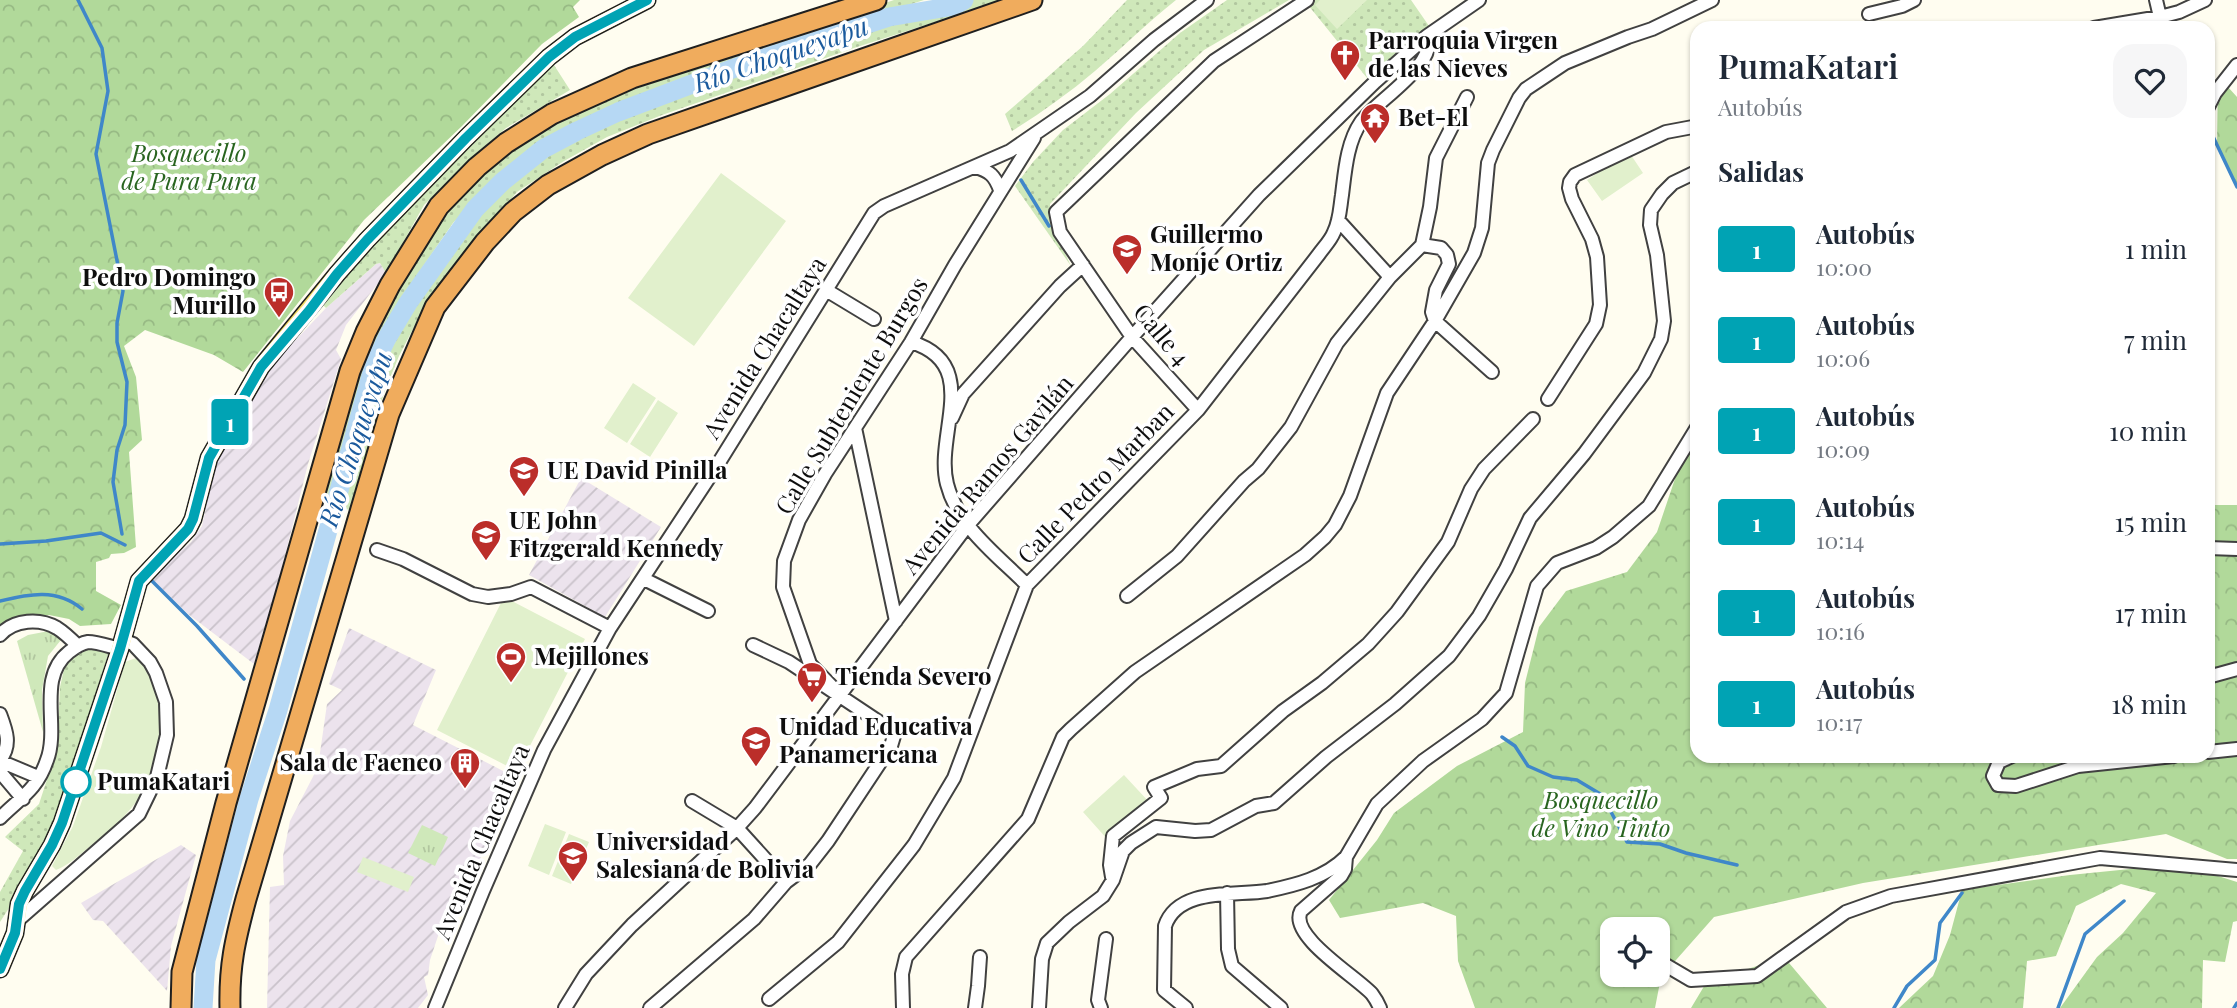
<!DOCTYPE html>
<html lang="es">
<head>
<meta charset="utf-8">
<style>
	body { margin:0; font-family:"Playfair Display",serif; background:#f6f6f7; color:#1f2937; height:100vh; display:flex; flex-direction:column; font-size:26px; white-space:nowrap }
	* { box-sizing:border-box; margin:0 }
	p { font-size:23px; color:#747a83 }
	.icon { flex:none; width:38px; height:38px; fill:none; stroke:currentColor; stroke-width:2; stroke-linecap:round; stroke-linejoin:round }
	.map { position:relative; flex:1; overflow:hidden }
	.details { position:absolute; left:1690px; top:21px; width:525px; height:742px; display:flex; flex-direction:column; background:#fff; border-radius:21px; box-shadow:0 2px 5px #0004 }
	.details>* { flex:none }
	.badge { padding:0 14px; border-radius:5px; font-size:24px; line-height:46px }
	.tools { position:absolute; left:1600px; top:917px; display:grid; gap:14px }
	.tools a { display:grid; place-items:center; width:70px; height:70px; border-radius:14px; background:#fff; box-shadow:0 2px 5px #0004; font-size:35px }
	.map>.badge { position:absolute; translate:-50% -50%; box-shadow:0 0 0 4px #fff }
	h2 { padding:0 28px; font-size:26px; line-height:63px }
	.round { display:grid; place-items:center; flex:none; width:74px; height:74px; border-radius:21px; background:#f6f6f7 }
	.headline { display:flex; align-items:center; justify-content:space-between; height:119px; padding:0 28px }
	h1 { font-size:33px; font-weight:600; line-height:52px }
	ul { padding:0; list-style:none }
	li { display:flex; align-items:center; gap:21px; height:91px; padding:0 28px }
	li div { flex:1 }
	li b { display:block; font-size:26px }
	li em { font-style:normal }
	li .badge { min-width:77px; font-weight:700; text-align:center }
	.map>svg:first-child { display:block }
	.industrial { fill:url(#industrial-furrows) }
	.grass { fill:url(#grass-dots) }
	.forest { fill:url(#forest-crowns); fill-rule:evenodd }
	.park { fill:url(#park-tufts) }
	.pitch { fill:#e1f0cc }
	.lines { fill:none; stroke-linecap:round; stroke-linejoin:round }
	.stream { stroke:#3f87c9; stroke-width:3.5 }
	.river { stroke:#b6d8f4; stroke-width:19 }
	.minor-casing { stroke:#414141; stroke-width:16 }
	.major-casing { stroke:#1f1f1f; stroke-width:19 }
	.highway-casing { stroke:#1f1f1f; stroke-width:23 }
	.minor { stroke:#fff; stroke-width:12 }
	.major { stroke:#f4de6a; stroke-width:16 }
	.highway { stroke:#f0ac5d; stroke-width:19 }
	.line-casing { stroke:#fff; stroke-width:16 }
	.line { stroke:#00a3b4; stroke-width:10 }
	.stop-dot { fill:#fff; stroke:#00a3b4; stroke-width:3.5 }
	.labels { text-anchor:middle; stroke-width:7; stroke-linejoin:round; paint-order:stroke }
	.poi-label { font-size:24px; font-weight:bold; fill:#0e0e0e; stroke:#fff; text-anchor:start }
	.park-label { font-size:24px; font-style:italic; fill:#296520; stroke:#fff }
	.street-label { font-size:24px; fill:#0e0e0e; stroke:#fff }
	.stop-label { font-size:24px; font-weight:bold; fill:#0e0e0e; stroke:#fff; text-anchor:start }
	.water-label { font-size:26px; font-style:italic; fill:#1b5a9d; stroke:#fff }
</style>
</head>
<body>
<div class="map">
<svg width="2237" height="1008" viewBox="0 0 2237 1008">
	<defs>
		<pattern id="industrial-furrows" width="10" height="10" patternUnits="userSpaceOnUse" patternTransform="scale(1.75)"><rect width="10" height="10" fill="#ece3ed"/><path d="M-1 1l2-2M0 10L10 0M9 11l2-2" fill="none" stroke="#c9c2ca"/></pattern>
		<pattern id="grass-dots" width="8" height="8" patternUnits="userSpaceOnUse" patternTransform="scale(1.75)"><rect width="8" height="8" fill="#cfe8ba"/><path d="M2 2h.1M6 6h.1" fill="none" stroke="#b1c69f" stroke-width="1.8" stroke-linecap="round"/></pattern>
		<pattern id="forest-crowns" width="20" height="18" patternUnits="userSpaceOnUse" patternTransform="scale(1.75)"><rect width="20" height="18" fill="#b1d99a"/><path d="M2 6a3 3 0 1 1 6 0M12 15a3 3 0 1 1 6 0" fill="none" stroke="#97b984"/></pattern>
		<pattern id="park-tufts" width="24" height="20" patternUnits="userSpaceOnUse" patternTransform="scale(1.75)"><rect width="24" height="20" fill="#cfe8ba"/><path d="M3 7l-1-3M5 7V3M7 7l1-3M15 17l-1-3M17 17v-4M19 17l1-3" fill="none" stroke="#b1c69f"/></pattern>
	</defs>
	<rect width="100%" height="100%" fill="#fffdf0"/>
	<path class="industrial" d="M380 263 386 273 346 325 336 350 341 359 308 464 282 568 254 664 188 614 150 577 191 542 202 526 216 462 275 362 326 308 376 264Z
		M581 478 661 527 605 617 529 575Z
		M349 628 436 670 413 725 515 777 462 902 439 933 430 960 428 975 424 977 428 995 418 1008H267L270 887 284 885 283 856 290 821 318 767 327 704 342 690 329 684Z
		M181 845 196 855 171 946 167 991 103 921 93 920 81 903Z"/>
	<path class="grass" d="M894 0H924L825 32 625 102 581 121 532 150 488 186 453 223 404 294 378 340 333 505 322 500 357 381 373 337 395 292 416 257 452 208 479 177 527 140 579 110 629 91Z
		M964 0H1004L857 47 662 115 607 137 564 161 517 192 473 243 424 308 399 356 385 390 350 510 342 508 391 350 416 302 470 228 492 202 549 153 591 128 659 100Z
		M1127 0H1176C1147 23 1122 48 1095 71 1069 93 1041 113 1012 131L1005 114 1083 46Z
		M1227 0H1289L1204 50 1136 113 1050 204V222L1071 266 1015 186 1033 162 1063 130 1110 94 1180 33Z
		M1304 0H1411L1429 26 1367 78Z
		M554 65 570 90 506 128 473 156 424 205 386 273 380 263 376 264 326 308 322 304C394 219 473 141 554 65Z
		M86 648 109 651 58 814 9 908 0 922V892L23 851 5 837 39 804 57 749 60 687 66 660Z"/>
	<path class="forest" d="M0 0H580L573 7 579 17 542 44 462 126 364 220 243 372 214 355 145 330 124 346 136 377 142 440 129 452 136 547 124 553 111 554 109 558 96 562V591L121 605 111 624 80 626 69 619 49 615 10 621 0 625Z
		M2218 76 2237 97V184L2217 145Z
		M1697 440 1698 756H2208L2209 505H2237V859H2227L2166 834 1863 883 1714 917 1661 977 1655 1008H1475L1458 961 1456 916 1423 903 1340 918 1329 900 1377 840 1394 813 1457 766 1523 732 1525 683 1539 627 1566 591 1627 572 1657 532 1678 470ZM1612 929H1657V975H1612Z
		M2180 864 2237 882V921L2233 922 2225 962 2203 960 2202 1008H2060L2097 957 2123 933 2156 893 2121 884 2076 906 2056 956 2027 961 2023 1008H1899L1933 976 1950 935 1962 890 2070 875Z
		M1784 957 1827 1008H1691L1706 983Z"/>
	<path class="park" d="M49 631 61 633 65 635 48 656 42 690 43 732 17 641 28 635Z
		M422 825 448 837 435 866 408 853Z"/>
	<path class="pitch" d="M1320 0H1367L1337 29 1315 5Z
		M1629 152 1643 173 1602 201 1587 180Z
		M721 173 786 221 694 346 628 298Z
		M633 383 656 398 627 443 604 428Z
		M658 400 678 413 650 457 630 444Z
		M504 597 585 639 517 771 437 730Z
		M136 658C153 673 161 692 162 715 162 722 164 729 163 736 162 781 121 825 87 849 78 856 67 866 56 870L52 866 73 826 101 747 125 662Z
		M1124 775 1150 803 1108 840 1083 812Z
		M545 824 566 832 549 875 528 866Z
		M569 834 589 842 571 884 552 876Z
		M363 857 414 877 408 892 357 872Z"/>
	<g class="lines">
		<path class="stream" d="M78 0 102 48 108 91 96 154 123 291 117 323V342L127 382 125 425 117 450 113 482 122 534
			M2208 126 2237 187
			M1021 180 1049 226
			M0 544 46 541 101 533 125 545
			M150 579 197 626 244 679
			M0 601C29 594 57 588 82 609
			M1502 737 1515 746 1528 766 1553 777 1577 780 1602 795 1627 842 1660 844 1686 853 1737 865
			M1894 1008 1907 986 1935 960 1940 923 1962 893
			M2058 1008 2085 934 2124 901
			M2234 1008 2237 1003"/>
		<path class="river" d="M203 1008 206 960 249 799 278 710 374 365 387 338 408 303 475 209 502 182 543 149 577 131 618 112 748 63 889 17 954 6 964 0"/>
		<g class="minor-casing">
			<path id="minor" d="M2156 0 2160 17
				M1869 14 1902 6 1914 0
				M2094 28 2160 17 2179 12 2205 0
				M2208 107 2215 93 2237 65
				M975 167C990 171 995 176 1000 190
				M1338 220 1390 277
				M1422 245 1441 248 1447 255 1449 264 1436 290 1432 312 1435 321 1492 372
				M826 290 874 319
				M911 342C983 364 934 434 947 484 958 527 997 555 1027 585
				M1548 399 1596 324 1600 305 1597 257 1592 239 1572 199 1569 188 1570 182 1575 175 1666 132 1698 126
				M1198 410 1132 337 1060 232 1056 212 1214 61 1307 0
				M952 418 963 394 1060 286 1083 265
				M855 428 896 621
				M2208 548 2237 549
				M377 550 403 559 472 594 488 597 511 594 531 587 610 628
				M644 579 708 611
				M1127 596 1177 556 1244 481 1258 469 1291 427 1337 343 1390 277 1422 245 1430 207 1436 158 1467 97
				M0 635C14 619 40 618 57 628 65 633 72 640 78 646
				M2208 677 2237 669
				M840 695 810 664 783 587 784 561 799 520 825 474 911 342 955 265 1034 138
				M0 714C6 730 12 745 0 760
				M2208 752 2237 749
				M2012 756 1999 762 1993 776 1998 785 2016 786 2078 766 2174 756
				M0 761 38 777
				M0 772 23 799
				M692 801 737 828 786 882
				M0 818C20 798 37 790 47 760 60 726 36 678 69 652 74 648 82 643 88 642 98 642 111 647 120 649
				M1346 857 1345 869 1341 876 1301 911C1288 936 1357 977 1372 994 1375 998 1378 1003 1380 1008
				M1112 877 1110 865 1113 836 1161 798 1154 787 1197 769 1221 766 1283 711 1322 683 1368 644 1397 612 1448 542 1471 489 1484 469 1533 419
				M1227 893 1228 949 1232 966 1281 1008
				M17 921 139 814 157 777 167 735 166 702 156 673 150 662 133 644 123 640
				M1657 960 1691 980 1757 976 1846 912 1891 896 2100 858 2237 870
				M769 999 838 942 914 845 954 778 1027 585 1198 410 1319 254C1324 247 1331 240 1334 232 1340 220 1340 207 1342 195 1345 171 1347 142 1361 122 1376 101 1439 64 1427 36
				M435 1008 483 891 544 750 610 628 718 464 874 213 884 206 1010 151 1090 96 1154 40 1207 0
				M565 1008 586 974 632 925 737 828 755 808 967 526 1132 337 1259 195 1375 82 1427 36 1479 0
				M650 1008 754 919 786 882 810 864 828 841 891 746 894 736 882 724 789 662 753 645
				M903 1008 902 974 906 957 1028 819 1063 737 1071 729 1135 672 1305 555 1325 537 1335 525 1350 496 1387 393 1435 321 1474 253 1482 228 1488 163 1493 150 1519 98 1526 89 1565 63 1628 37 1652 29 1712 0
				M975 1008 978 986 980 957
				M1039 1008 1042 959 1047 943 1069 922 1103 896 1113 880 1123 851 1131 843 1156 827 1195 831 1211 830 1256 806 1274 803 1326 757 1395 704 1449 656 1479 616 1506 569 1530 518 1584 454 1644 373 1661 339 1664 321 1657 255 1650 225 1651 210 1662 194 1673 183 1698 171
				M1101 1008 1098 1000 1106 939
				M1186 1008 1164 990 1165 926C1178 887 1236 896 1267 891 1296 885 1325 878 1346 857L1377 804 1423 761 1482 719 1506 693 1537 586 1557 563 1596 548 1613 537 1649 506 1698 426"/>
		</g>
		<g class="major-casing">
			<path id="major" d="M0 969 15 933 19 904 25 891 52 845 62 823 120 649 139 581 188 529 193 519 209 458 261 367 337 274 367 240 466 138 549 57 575 37 647 0"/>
		</g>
		<g class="highway-casing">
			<path id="highway" d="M181 1008 182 972 226 803 350 371 366 332 390 285 439 206 477 167 506 143 552 114 632 78 876 0
				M230 1008C229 966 235 940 246 899L389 414 435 307 485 242 513 212 548 185 602 155 648 134 1032 0"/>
		</g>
		<use href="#minor" class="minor"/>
		<use href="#major" class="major"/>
		<use href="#highway" class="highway"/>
	</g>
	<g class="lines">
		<g class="line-casing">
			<path id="line" d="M0 969 15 933 19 904 25 891 52 845 62 823 120 649 139 581 188 529 193 519 209 458 261 367 309 311 337 274 367 240 466 138 549 57 575 37 647 0"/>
		</g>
		<use href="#line" class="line"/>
	</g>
	<defs>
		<g id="church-pin" transform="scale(1.575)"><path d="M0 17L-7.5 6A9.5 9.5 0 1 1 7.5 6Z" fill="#bb2e2a" stroke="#fff"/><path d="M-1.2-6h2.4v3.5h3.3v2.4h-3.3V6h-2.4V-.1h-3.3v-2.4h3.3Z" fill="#fff"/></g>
		<g id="temple-pin" transform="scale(1.575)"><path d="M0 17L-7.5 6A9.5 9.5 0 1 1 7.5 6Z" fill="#bb2e2a" stroke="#fff"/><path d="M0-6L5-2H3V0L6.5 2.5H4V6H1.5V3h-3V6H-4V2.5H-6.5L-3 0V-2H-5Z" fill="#fff"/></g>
		<g id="school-pin" transform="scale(1.575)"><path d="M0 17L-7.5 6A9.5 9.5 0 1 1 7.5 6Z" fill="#bb2e2a" stroke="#fff"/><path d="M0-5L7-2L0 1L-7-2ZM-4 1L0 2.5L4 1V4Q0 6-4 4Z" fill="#fff"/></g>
		<g id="bus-pin" transform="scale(1.575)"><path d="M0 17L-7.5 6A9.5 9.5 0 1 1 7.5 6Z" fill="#bb2e2a" stroke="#fff"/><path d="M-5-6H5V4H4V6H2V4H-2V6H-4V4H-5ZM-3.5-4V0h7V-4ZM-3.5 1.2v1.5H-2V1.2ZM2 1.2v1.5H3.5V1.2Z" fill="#fff"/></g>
		<g id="stadium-pin" transform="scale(1.575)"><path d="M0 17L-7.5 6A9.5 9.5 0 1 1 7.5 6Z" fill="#bb2e2a" stroke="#fff"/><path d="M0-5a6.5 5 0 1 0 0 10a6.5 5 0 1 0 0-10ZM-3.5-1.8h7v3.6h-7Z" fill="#fff"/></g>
		<g id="supermarket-pin" transform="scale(1.575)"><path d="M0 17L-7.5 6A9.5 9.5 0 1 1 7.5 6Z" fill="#bb2e2a" stroke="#fff"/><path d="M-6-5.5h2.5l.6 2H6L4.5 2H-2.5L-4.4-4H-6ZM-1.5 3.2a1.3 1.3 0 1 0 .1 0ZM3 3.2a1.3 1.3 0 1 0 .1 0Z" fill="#fff"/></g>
		<g id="building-pin" transform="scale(1.575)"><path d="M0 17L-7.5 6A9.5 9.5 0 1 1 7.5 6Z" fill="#bb2e2a" stroke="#fff"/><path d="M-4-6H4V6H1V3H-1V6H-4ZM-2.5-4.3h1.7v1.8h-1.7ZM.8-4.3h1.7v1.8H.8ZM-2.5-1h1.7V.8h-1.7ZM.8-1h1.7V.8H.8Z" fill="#fff"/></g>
		<g id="university-pin" transform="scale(1.575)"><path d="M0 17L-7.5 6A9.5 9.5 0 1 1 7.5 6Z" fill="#bb2e2a" stroke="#fff"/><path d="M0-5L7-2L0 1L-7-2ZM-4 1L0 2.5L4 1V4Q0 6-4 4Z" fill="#fff"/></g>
	</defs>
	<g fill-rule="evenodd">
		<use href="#church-pin" x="1345" y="55"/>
		<use href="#temple-pin" x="1375" y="118"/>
		<use href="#school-pin" x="1127" y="249"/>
		<use href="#bus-pin" x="279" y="292"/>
		<use href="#school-pin" x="524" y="471"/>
		<use href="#school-pin" x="486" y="535"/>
		<use href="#stadium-pin" x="511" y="657"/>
		<use href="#supermarket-pin" x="812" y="677"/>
		<use href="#school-pin" x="756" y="741"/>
		<use href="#building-pin" x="465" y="763"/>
		<use href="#university-pin" x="573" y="856"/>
	</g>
	<circle class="stop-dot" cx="76" cy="782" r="14"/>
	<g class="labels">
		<g class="poi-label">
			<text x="1368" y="49">Parroquia Virgen<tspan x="1368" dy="28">de las Nieves</tspan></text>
			<text x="1398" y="126">Bet-El</text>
			<text x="1150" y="243">Guillermo<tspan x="1150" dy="28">Monje Ortiz</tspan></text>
			<text x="256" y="286" text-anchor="end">Pedro Domingo<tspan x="256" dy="28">Murillo</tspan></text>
			<text x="547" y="479">UE David Pinilla</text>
			<text x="509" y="529">UE John<tspan x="509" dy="28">Fitzgerald Kennedy</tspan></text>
			<text x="534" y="665">Mejillones</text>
			<text x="835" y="685">Tienda Severo</text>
			<text x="779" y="735">Unidad Educativa<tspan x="779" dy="28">Panamericana</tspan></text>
			<text x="442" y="771" text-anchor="end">Sala de Faeneo</text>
			<text x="596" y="850">Universidad<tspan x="596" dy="28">Salesiana de Bolivia</tspan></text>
		</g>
		<g class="park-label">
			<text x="189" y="162">Bosquecillo<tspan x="189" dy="28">de Pura Pura</tspan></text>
			<text x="1601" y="809">Bosquecillo<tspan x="1601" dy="28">de Vino Tinto</tspan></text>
		</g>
		<g class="street-label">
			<text transform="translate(1161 335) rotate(50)" y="8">Calle 4</text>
			<text transform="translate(765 348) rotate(-58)" y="8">Avenida Chacaltaya</text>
			<text transform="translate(852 396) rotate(-59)" y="8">Calle Subteniente Burgos</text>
			<text transform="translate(988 475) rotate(-50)" y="8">Avenida Ramos Gavilán</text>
			<text transform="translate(1096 484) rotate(-46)" y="8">Calle Pedro Marban</text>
			<text transform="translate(482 842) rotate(-67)" y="8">Avenida Chacaltaya</text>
		</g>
		<g class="stop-label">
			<text x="97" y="790">PumaKatari</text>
		</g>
		<g class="water-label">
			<text transform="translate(781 55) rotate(-19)" y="9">Río Choqueyapu</text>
			<text transform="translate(356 439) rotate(-72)" y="9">Río Choqueyapu</text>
		</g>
	</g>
</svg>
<div class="tools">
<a><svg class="icon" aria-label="locate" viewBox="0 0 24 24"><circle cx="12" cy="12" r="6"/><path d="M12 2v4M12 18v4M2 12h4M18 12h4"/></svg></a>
</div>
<b class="badge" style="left:230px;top:422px;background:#00a3b4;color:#fff">1</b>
<section class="details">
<div class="headline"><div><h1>PumaKatari</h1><p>Autobús</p></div><a class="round"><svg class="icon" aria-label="heart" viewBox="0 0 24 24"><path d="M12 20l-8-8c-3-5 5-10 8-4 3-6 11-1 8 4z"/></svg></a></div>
<h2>Salidas</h2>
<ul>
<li><span class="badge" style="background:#00a3b4;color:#fff">1</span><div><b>Autobús</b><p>10:00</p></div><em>1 min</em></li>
<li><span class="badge" style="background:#00a3b4;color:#fff">1</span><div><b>Autobús</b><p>10:06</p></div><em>7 min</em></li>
<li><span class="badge" style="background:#00a3b4;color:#fff">1</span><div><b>Autobús</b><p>10:09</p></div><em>10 min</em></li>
<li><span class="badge" style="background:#00a3b4;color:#fff">1</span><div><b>Autobús</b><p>10:14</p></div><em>15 min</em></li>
<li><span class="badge" style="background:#00a3b4;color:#fff">1</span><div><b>Autobús</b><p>10:16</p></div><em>17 min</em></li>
<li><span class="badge" style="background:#00a3b4;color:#fff">1</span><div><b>Autobús</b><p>10:17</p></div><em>18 min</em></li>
</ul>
</section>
</div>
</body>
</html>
